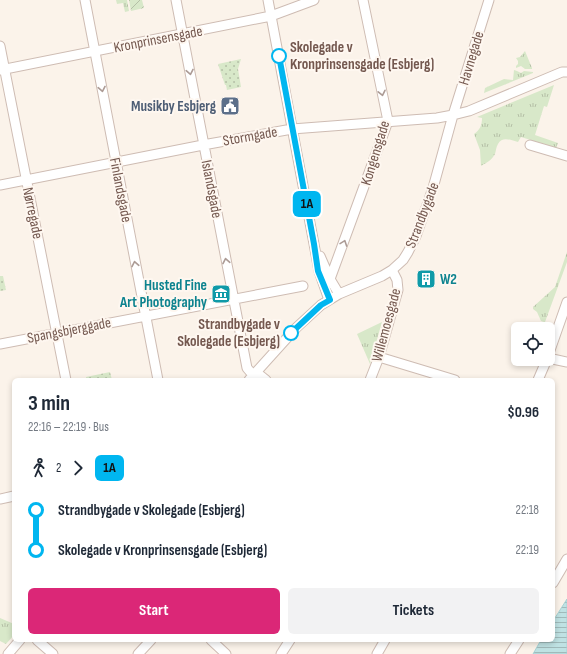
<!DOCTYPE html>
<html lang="en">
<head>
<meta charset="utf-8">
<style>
	body { margin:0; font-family:"Sofia Sans Condensed",sans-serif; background:#f2f2f3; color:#1f2937; height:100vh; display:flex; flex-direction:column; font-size:15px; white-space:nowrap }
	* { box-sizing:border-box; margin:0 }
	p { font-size:13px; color:#747a83 }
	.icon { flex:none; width:22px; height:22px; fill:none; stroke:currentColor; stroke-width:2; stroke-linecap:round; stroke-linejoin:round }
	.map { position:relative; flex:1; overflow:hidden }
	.sheet { position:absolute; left:12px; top:378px; width:543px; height:264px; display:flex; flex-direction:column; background:#fff; border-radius:6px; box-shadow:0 2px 6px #0003 }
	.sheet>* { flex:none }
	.badge { padding:0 8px; border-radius:6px; font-size:14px; line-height:26px }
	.controls { position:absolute; left:511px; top:322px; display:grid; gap:8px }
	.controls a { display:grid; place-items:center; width:44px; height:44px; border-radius:6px; background:#fff; box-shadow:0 2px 6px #0003; font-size:20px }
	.map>.badge { position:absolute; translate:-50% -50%; box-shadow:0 0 0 2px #fff }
	.legs { display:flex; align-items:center; gap:6px; height:44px; padding:0 16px; font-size:13px }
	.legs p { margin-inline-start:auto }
	.overview { display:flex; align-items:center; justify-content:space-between; height:68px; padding:0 16px }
	h1 { font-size:22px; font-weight:700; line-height:30px }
	.button { display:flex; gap:8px; margin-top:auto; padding:8px 16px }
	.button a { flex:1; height:46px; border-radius:6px; background:#db2777; color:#fff; font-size:16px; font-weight:700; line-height:46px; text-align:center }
	.button a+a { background:#f2f2f3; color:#1f2937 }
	ul { padding:0 16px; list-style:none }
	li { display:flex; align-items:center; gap:14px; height:40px; font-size:15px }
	li i { display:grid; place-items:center; width:6px; height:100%; margin:0 5px; background:currentColor }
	li i::after { content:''; width:10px; height:10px; margin:-5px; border:3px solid; border-radius:50%; background:#fff }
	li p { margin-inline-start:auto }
	li:first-child i { background:linear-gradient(#0000 50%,currentColor 0) }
	li:last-child i { background:linear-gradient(currentColor 50%,#0000 0) }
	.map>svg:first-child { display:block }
	.grass { fill:url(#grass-tufts) }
	.park { fill:url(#park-dots) }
	.garden { fill:url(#garden-furrows) }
	.water { fill:url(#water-rules); stroke:#a6d2d4 }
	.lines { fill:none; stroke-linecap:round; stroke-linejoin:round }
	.minor-casing { stroke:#cebcb3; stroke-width:11 }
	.minor { stroke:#fff; stroke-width:9 }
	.oneway { stroke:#ac9b95 }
	.line-1-casing { stroke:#fff; stroke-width:9 }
	.line-1 { stroke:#00b6f0; stroke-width:6 }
	.stop-1-dot { fill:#fff; stroke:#00b6f0; stroke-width:2 }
	.labels { text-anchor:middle; stroke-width:4; stroke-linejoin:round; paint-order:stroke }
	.street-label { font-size:15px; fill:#74584f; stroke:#fef7f0 }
	.stop-label { font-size:15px; font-weight:bold; fill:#74584f; stroke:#fef7f0; text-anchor:start }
	.service-label { font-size:15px; font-weight:bold; fill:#4e5e75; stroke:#fef7f0; text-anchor:end }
	.culture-label { font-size:15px; font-weight:bold; fill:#0d838f; stroke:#fef7f0; text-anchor:start }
</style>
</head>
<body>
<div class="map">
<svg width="567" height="654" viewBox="0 0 567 654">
	<defs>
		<pattern id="grass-tufts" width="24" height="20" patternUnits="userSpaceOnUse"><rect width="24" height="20" fill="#d8e8c9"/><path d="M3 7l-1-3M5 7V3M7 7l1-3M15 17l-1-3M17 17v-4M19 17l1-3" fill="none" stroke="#b4bfa6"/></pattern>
		<pattern id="park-dots" width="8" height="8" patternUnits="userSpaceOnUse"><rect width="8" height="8" fill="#d8e8c9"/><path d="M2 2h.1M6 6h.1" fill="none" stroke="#b4bfa6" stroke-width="1.8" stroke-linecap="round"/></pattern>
		<pattern id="garden-furrows" width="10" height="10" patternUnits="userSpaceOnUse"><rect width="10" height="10" fill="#d8e8c9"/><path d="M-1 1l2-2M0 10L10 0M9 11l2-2" fill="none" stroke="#b4bfa6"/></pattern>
		<pattern id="water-rules" width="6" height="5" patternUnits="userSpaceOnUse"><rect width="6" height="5" fill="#bfe2e3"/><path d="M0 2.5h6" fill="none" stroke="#a0baba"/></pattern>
	</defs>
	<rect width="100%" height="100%" fill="#fbf3ea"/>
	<path class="grass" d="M116 0H127L129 11 125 12 123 3 117 4Z
		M525 51 532 68V69H525L521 66 516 68V66L518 64V61L516 58 520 57Z
		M514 70 517 71 521 73 524 71 533 72V73L484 93 485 88 504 79 513 80Z
		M554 85 547 107 544 106 535 135 558 143 556 148 521 137 518 142C511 140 502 136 498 144 496 147 496 151 495 154 492 160 486 163 481 166L480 150 474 134C480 130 482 125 482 118L477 117Z
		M567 252V262L545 322H544L541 321 537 312 533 309V307L555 287Z
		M382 322 370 364 357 334Z
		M0 618 14 624V635L6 644 0 641Z"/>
	<path class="park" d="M241 59 238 69 241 87 227 90 226 85H225L218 64Z
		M0 276H3L6 290 0 291Z
		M110 372 112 380H86V377Z"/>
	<path class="garden" d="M129 0H142L144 8 131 11Z"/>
	<path class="water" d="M567 599V654H533L541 640H553V621Z"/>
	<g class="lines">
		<g class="minor-casing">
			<path id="minor" d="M85 0 158 380
				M176 0 247 368 253 375
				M268 0 314 244 319 271 329 300
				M0 46 66 380
				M0 70 271 16 314 0
				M530 145 567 156
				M0 185 203 145 292 129 437 118 453 115 469 111 562 72H567
				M320 256 330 279 339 294
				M330 279 388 121 363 0
				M0 344 303 286
				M548 356 567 302
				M379 357 455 380
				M548 358 567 362
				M256 372 266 380
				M249 380 296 328 321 305 339 294 382 276 392 270 403 260 408 252 416 236 433 188 453 115 489 0
				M370 380 379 357 398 290 397 280 392 270
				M538 380 547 359
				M0 499 14 496
				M553 583 567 559
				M37 640 53 654
				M211 640 226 654
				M8 654 20 640
				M138 654 151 640
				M281 654 290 640
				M377 654 385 640
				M510 654 519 640"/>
		</g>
		<use href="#minor" class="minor"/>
	</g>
	<defs><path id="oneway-chevron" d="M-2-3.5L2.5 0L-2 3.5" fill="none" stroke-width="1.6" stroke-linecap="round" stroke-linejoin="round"/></defs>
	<g class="oneway">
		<use href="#oneway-chevron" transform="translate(190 72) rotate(79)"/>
		<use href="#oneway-chevron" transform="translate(102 89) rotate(79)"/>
		<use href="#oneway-chevron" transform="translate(382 93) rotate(78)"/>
		<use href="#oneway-chevron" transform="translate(344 243) rotate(-70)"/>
		<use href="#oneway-chevron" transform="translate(226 261) rotate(-101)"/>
		<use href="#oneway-chevron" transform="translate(135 264) rotate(-101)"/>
	</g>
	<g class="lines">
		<g class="line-1-casing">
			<path id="line-1" d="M279 56 314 244 318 271 330 300 321 305 291 333"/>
		</g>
		<use href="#line-1" class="line-1"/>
	</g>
	<defs>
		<g id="civic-square" transform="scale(1)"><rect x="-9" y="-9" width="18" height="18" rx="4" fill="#5c6f8a" stroke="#fef7f0"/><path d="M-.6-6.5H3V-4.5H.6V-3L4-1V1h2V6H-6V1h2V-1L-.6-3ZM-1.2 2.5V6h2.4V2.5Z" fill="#fff"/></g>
		<g id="building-square" transform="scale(1)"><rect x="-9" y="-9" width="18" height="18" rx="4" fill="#0f9aa8" stroke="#fef7f0"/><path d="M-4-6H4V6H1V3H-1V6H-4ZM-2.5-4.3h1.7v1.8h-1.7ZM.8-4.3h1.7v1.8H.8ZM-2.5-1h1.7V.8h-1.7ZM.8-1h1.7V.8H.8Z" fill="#fff"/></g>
		<g id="museum-square" transform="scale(1)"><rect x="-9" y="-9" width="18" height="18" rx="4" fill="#0f9aa8" stroke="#fef7f0"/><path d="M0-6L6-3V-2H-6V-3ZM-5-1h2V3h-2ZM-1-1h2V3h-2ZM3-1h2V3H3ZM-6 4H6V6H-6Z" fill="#fff"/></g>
	</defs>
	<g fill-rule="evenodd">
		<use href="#civic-square" x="230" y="106"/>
		<use href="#building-square" x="426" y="279"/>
		<use href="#museum-square" x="221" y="294"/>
	</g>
	<g class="stop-1-dot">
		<circle cx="279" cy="56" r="7"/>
		<circle cx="291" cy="333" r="7"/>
	</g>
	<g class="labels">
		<g class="street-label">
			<text transform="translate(158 39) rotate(-11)" y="5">Kronprinsensgade</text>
			<text transform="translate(471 58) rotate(-73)" y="5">Havnegade</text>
			<text transform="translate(250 136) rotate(-10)" y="5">Stormgade</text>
			<text transform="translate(375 153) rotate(-73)" y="5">Kongensgade</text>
			<text transform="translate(212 189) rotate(79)" y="5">Islandsgade</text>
			<text transform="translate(121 190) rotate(79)" y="5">Finlandsgade</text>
			<text transform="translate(33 213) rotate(78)" y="5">Nørregade</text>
			<text transform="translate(422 215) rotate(-69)" y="5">Strandbygade</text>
			<text transform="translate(386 325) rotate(-75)" y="5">Willemoesgade</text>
			<text transform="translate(69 330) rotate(-11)" y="5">Spangsbjerggade</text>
		</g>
		<g class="stop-label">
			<text x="290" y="52">Skolegade v<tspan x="290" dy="17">Kronprinsensgade (Esbjerg)</tspan></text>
			<text x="280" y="329" text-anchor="end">Strandbygade v<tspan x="280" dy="17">Skolegade (Esbjerg)</tspan></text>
		</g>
		<g class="service-label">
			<text x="216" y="111">Musikby Esbjerg</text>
		</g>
		<g class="culture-label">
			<text x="440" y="284">W2</text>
			<text x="207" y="290" text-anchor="end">Husted Fine<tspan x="207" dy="17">Art Photography</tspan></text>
		</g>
	</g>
</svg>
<div class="controls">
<a><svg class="icon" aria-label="locate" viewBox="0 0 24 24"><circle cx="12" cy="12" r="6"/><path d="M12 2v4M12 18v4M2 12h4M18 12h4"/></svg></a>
</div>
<b class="badge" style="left:307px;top:204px;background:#00b6f0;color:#111">1A</b>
<section class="sheet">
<div class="overview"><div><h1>3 min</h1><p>22:16 – 22:19 · Bus</p></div><b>$0.96</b></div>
<div class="legs"><svg class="icon" aria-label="walk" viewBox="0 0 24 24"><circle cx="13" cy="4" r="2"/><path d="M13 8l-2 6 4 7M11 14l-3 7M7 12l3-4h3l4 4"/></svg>2<svg class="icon" aria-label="forward" viewBox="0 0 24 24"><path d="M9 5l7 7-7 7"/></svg><b class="badge" style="background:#00b6f0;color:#111">1A</b></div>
<ul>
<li><i style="color:#00b6f0"></i><b>Strandbygade v Skolegade (Esbjerg)</b><p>22:18</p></li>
<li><i style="color:#00b6f0"></i><b>Skolegade v Kronprinsensgade (Esbjerg)</b><p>22:19</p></li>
</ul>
<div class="button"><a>Start</a><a>Tickets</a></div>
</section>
</div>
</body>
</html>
